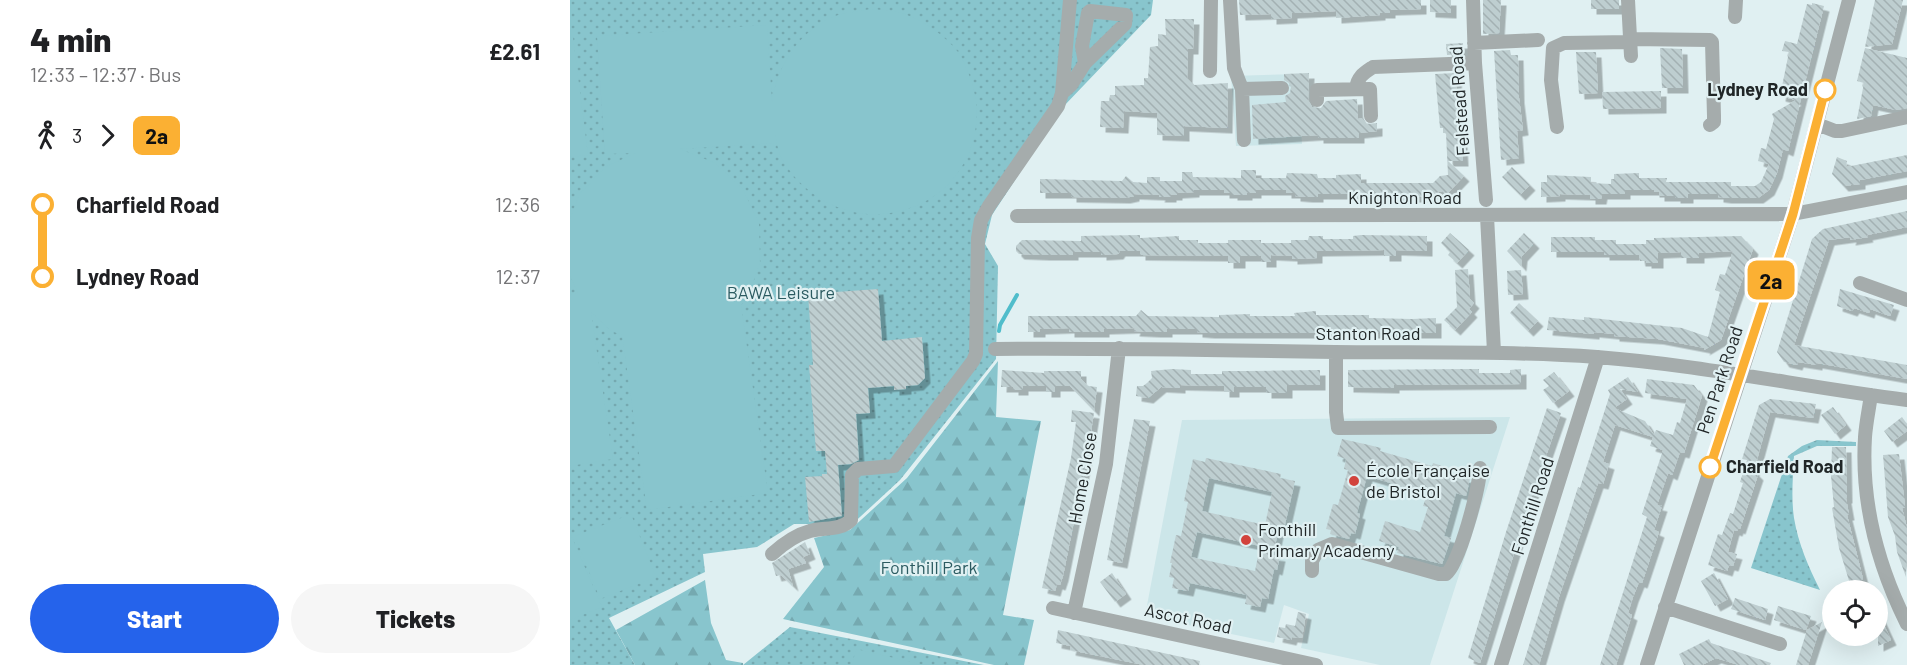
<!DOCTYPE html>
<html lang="en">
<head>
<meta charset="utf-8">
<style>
	body { margin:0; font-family:Barlow,sans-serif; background:#f6f6f6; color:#202124; height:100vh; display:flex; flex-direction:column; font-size:22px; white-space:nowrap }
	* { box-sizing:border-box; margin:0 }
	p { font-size:20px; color:#757577 }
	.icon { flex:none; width:33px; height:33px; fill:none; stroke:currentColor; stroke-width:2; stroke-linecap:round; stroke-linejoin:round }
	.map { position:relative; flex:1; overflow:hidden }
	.sheet { display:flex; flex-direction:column; background:#fff; width:570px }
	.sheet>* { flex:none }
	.badge { padding:0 12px; border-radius:9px; font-size:21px; line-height:39px }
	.buttons { position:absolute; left:1252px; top:580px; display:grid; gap:12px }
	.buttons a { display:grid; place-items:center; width:66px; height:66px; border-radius:50%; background:#fff; box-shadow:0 6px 24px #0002; font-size:30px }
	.map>.badge { position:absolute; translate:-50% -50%; box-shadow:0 0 0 3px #fff }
	.legs { display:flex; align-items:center; gap:9px; height:66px; padding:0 30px; font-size:20px }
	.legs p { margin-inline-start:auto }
	.overview { display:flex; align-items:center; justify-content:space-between; height:102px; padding:0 30px }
	h1 { font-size:33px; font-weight:800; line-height:45px }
	.button { display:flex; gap:12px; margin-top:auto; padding:12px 30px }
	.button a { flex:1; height:69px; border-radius:36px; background:#2563eb; color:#fff; font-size:24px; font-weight:800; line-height:69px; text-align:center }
	.button a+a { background:#f6f6f6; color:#202124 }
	ul { padding:0 30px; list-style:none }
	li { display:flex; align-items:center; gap:21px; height:72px; font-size:22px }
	li i { display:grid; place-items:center; width:9px; height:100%; margin:0 8px; background:currentColor }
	li i::after { content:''; width:15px; height:15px; margin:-8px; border:4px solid; border-radius:50%; background:#fff }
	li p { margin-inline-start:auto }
	li:first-child i { background:linear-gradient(#0000 50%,currentColor 0) }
	li:last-child i { background:linear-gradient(currentColor 50%,#0000 0) }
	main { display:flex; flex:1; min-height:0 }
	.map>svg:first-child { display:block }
	.built { fill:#cce6e9 }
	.grass { fill:url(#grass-dots) }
	.forest { fill:url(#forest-firs) }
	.garden { fill:#88c5cd }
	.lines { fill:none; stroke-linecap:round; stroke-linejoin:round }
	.stream { stroke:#50bdcb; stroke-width:4 }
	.building { fill:url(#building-back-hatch); fill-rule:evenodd; filter:url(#shadow) }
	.minor { stroke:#a5acac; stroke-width:14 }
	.line-1-casing { stroke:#fff; stroke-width:14 }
	.line-1 { stroke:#fbb033; stroke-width:9 }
	.stop-1-dot { fill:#fff; stroke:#fbb033; stroke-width:3 }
	.poi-dot { fill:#d2433d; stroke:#e0f0f2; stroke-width:2 }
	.labels { text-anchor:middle; stroke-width:4.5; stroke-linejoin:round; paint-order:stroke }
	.stop-label { font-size:18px; font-weight:bold; fill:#202627; stroke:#e0f0f2; text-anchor:end }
	.street-label { font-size:18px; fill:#202627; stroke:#e0f0f2 }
	.park-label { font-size:18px; fill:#2b5b61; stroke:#e0f0f2 }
	.poi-label { font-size:18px; fill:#202627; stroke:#e0f0f2; text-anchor:start }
</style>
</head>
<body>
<main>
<section class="sheet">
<div class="overview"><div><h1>4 min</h1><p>12:33 – 12:37 · Bus</p></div><b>£2.61</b></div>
<div class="legs"><svg class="icon" aria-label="walk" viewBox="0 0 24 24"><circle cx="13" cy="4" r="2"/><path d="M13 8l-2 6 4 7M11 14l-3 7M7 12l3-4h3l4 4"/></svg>3<svg class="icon" aria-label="forward" viewBox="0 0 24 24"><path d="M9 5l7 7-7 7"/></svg><b class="badge" style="background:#fbb033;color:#111">2a</b></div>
<ul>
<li><i style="color:#fbb033"></i><b>Charfield Road</b><p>12:36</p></li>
<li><i style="color:#fbb033"></i><b>Lydney Road</b><p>12:37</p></li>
</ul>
<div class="button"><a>Start</a><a>Tickets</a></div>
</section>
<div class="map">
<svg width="1337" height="665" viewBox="0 0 1337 665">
	<defs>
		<pattern id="grass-dots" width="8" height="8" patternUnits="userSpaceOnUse" patternTransform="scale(1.5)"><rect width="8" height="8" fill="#88c5cd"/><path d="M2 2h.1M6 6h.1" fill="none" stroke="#75a9b0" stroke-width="1.8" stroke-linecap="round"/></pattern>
		<pattern id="forest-firs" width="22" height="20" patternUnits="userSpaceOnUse" patternTransform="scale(1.5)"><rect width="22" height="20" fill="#88c5cd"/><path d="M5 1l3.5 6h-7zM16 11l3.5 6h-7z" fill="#75a9b0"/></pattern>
		<pattern id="building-back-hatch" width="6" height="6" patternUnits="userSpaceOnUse" patternTransform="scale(1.5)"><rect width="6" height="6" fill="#beced0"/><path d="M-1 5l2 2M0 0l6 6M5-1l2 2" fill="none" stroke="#a3b1b3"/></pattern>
		<filter id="shadow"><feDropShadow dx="5.5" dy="5.5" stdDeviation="0" flood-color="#0004"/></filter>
	</defs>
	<rect width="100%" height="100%" fill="#e0f0f2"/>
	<path class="built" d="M727 74 732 144 666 146 661 76Z
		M940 417 860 665H810L731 648 739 614 714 605 704 643 575 616 612 420Z"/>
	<path class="grass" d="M0 0H583L581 15 493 107 422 215 415 244 428 266 426 359 330 480 277 529 243 535 238 524H224L187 547 133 554 135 572 39 618 65 665H0Z
		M1247 440 1286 442V446H1247L1224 456C1223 477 1221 498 1224 518 1228 543 1239 568 1250 590L1181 568 1218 456 1232 446Z
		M220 627 414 665H173Z"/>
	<path class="forest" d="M428 361 426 417 471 421 433 615 464 620 454 665H424L213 619 254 567 244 538 280 530 337 478Z
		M135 580 141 623 156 660 173 663V665H65L46 630Z"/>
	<path class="garden" d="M301 9C312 10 326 10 337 15 357 23 374 35 388 52 391 56 394 62 396 68 422 121 399 186 343 207 321 215 299 217 276 210 249 202 225 183 211 157 208 151 207 142 205 135V143L110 149 145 163 173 189 189 224 190 263 177 299 171 305 198 493 77 510 52 335 41 331 21 312 43 459 0 466V295L8 293 0 276V219L9 195 35 167 66 153 35 154 27 36 197 25 202 102C207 65 231 28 268 15 278 12 290 11 301 9Z
		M0 37H3L18 155 0 157Z
		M61 514 86 577 30 599 5 536Z
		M1 535 32 607 0 620V536Z
		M286 649 354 665H282Z"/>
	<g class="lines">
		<path class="stream" d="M429 331 430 325 447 295"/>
	</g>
	<path class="building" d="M669 0H851V9L820 10V13H810V15L766 18V11L722 13V18L701 19V14L670 15Z
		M860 0H881V13L860 12Z
		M913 0H931L929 33 913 34Z
		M1021 0H1049V9H1021Z
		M1305 0H1333L1322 44 1295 47Z
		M1242 3 1254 6 1218 151 1213 149 1207 173 1199 190 1188 198H1156L1148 197V194H1118V198H1105V196H1089V192H1084V190H1055V194H1032L1031 199H1020V195L990 194V196L971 197V182H977V175L1021 177V183L1041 184V179H1044V174L1069 173V178H1097L1096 182H1161V186H1185L1191 182 1199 164 1188 161 1191 148 1196 149 1204 119 1202 114 1226 100 1210 96 1219 52 1212 51 1215 41 1227 44 1237 4 1242 5Z
		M595 19H624L623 49H618L617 78 624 85 658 83 657 128 614 126V136L587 135V113L554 111 553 128 530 127 531 101H539L540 95H545V86L574 85V78H578L580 47 588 46V34L596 35Z
		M893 43V54L877 55 876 44Z
		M1090 48 1112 49 1113 88H1092Z
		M1295 48 1337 58V108L1326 110 1303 105 1301 116 1287 119 1294 83 1287 81Z
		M940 50 941 55H948L949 98 953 130 947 131 949 158 931 160 924 51Z
		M1006 52H1026L1028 93 1009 94Z
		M739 73 738 100 742 107 751 108 756 101 787 99 788 119 793 118 797 124 807 123V131L789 133V138H748V135L683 139 682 105 716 102 715 96 720 93 721 87 719 83 714 80V74Z
		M886 73 889 142H892L893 161H878L894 176 876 195 873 191 850 197 779 198V194H748V197H737L725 196V193H716V190H686V193H677V195H662V193H654V190H624V192L607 193V195H601V197H589L590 195 564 194V196L555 198 501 197V193H470V179L552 181 556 176 563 182 577 183V177H590V181H612V172H622L623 177 671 178V170H686V178H716L717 173 747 174 748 178H766V175L791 174V183H863L870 176 878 175 876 133H873V128H870L865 74Z
		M1091 91V108L1033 109 1032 92Z
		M1337 155V171L1290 180V184L1273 186 1262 174 1267 157 1277 161 1276 167Z
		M942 167 960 185 950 195 932 177Z
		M1337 211V227L1297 235 1298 237 1280 240 1281 237 1259 240 1224 345 1337 365V379L1247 363V365L1228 362 1227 365 1214 362 1207 352 1242 239 1253 229Z
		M880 233 899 250 887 263 878 255 880 252 871 243Z
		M954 233 964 243 952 256 951 266 937 251Z
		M570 235V238L609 236V240H628V243H658V240H691V243H721V240H738L739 236H753V239H783V236L791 235 857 236V251L826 250V256H814V250L747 251V258L722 259V256L701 255V262H691V256H670V263H658V256L570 255V251H550L548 254 531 255V252H503V255H474L449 254 446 251V246L452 240 511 241V236Z
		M1171 236 1183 249 1151 340 1134 350 1135 348 1088 339 1044 336V334L1024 332V334L977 330 979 317 1014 320V317L1112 328 1138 337 1150 292 1145 290 1150 274 1155 275 1163 251 1129 253V258H1111V252L1088 253V263H1076V261H1070L1069 255H1034V252H981V237H1025V240H1046V244H1076V240H1084V238Z
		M898 269 900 299 904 303 899 309 902 312 885 330 874 320 887 307 885 270Z
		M951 270 953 294 938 295 937 271Z
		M308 289 312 341 352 337 355 378 348 385 336 386V389L324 390V386L298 388 300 413 286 414 289 460 281 464 268 465 272 516 239 522 235 477 252 476V474H257L255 451H246L239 365H243L238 294Z
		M1270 289 1324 305 1320 316 1300 309 1299 313 1284 308 1282 311 1267 306Z
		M949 303 968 321 958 331 940 313Z
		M571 310 578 316 649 317V315L680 314V316H725L724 313 746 311V315H799V318L842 319 866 318V333H639L627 332V329H597V332H585L564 331 565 328 534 329V332H499V328L470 329V332H458V316H566Z
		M602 369 621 370V374H652V371H674L750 370V385H717V393H696V387H664V392H654V386L610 385V388L591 387 578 398 566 396 567 386H573L577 383 582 378 581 371Z
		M897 369H909V373H940V370L951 369V384L824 385V388L778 387V370Z
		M432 370 474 373V371H511V379L518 386 527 387 524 411 500 386H485V392H476V386H453V390H443V387H431Z
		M984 372 999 391 983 403 973 390 979 386 973 380Z
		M1058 377 1068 392 1050 389 1057 399 1044 408 1075 421 1084 435 1086 430 1103 435 1107 422 1110 423 1117 399 1075 393 1077 379 1124 385 1132 396 1114 453 1110 452 1102 475 1098 473 1087 505 1092 506 1084 530 1089 532 1072 583 1069 582 1063 597 1058 613 1062 615 1046 665H1030L1077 517 1072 514 1093 450 1080 446 1083 437 1045 425 1033 462 1039 464 1033 484 1028 483 989 597 969 665H953L1008 487 1010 488 1013 478 1040 394 1038 390Z
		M1200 399 1246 404 1243 418 1200 412 1184 471 1188 475 1170 529 1168 528 1167 531 1164 530 1158 552 1167 554 1163 566 1159 565 1157 571 1138 565 1148 534 1152 535 1160 513 1163 514 1173 483 1170 482 1177 460 1172 459 1189 405Z
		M1263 407 1276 425 1265 434 1251 415Z
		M977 408 991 413 961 499 910 663 898 658 936 532Z
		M502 410 524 413 517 457 493 576 490 585 487 584 485 591 472 588 501 458 506 422H501Z
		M1332 417 1337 424V431L1322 442 1314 431Z
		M564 419 580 421 552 563 537 560Z
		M772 439 799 445 811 448 810 451 862 466 863 463 875 467 874 470 900 479 896 496 886 493 874 536 881 538 872 564 827 553 829 547 809 541 815 521 850 532 858 507 853 506 857 494 797 476 787 513 790 514 785 534 781 533 779 539 760 534 761 530 756 529 763 504 768 505 778 470 774 469 776 459 767 456Z
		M1262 447H1276L1277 498H1276L1279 515H1277L1293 579 1280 584 1269 548 1262 508 1264 507 1261 476Z
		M1329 454 1335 507 1332 508 1337 528 1336 577 1327 552 1325 536 1318 517 1313 455Z
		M636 458 711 474 710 478 725 481 714 529 709 528 703 555 710 556 707 570 704 569 698 599 692 598 690 607 675 604 677 595 620 583 618 591 602 588 604 578 599 577 602 563H600L606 535 611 536 618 502 614 501 623 459 635 462ZM639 478 702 492 695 525 632 511ZM627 532 690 546 685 571 621 557Z
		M235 542 240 554 233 557 236 563 218 569 223 586 211 575 206 576 202 563Z
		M542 573 556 594 545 602 530 582Z
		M1144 573 1158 599 1145 606 1131 581Z
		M1165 598 1198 609 1195 620 1161 609Z
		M1208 606 1241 616 1236 630 1204 620Z
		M728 612 736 614 732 638 722 637 721 640 707 637 709 627 715 628 716 624 725 626Z
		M1308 612 1321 640 1308 646Z
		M1252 622 1238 665H1226L1237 630Z
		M488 630 630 661 629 665H574L500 650 501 646 486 643Z
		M1139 639 1141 643 1201 663 1200 665H1169L1146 658 1132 665H1114L1109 654Z"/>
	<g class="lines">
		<path class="minor" d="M660 0 664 68 672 89 674 140
			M903 0 905 63 916 200
			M1058 0 1061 56
			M1165 17 1166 0
			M1060 39 1140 40 1142 42 1144 116V122L1140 125
			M904 43 968 40
			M640 71 641 0
			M672 89 712 88
			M786 89C787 77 794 73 803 67L905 63
			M492 93 501 85 515 63 555 24 556 15 520 11 518 13 512 46 515 63
			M747 100V90L800 89 801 116
			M1247 124 1265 131H1272L1337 117
			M987 127 981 80 983 48 994 43 1060 42
			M447 216 1223 214 1337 192
			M917 216 924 352
			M1290 283 1337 300
			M425 349C539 348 652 350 765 352 853 353 940 351 1027 357 1131 365 1234 387 1337 400
			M766 352V412L768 428 920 427
			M1301 395C1299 409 1296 423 1295 437 1291 502 1308 566 1337 624
			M202 554C213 544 225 535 240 531 254 527 270 531 281 520L282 475 288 469 324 466 403 361 406 354 408 238 411 220 419 206 488 106 492 93 500 0
			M742 571V561L748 550 762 544 869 574H876C889 565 910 486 910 468
			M1095 607 1210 644
			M483 608 746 665
			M504 613 536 464 549 348
			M931 665 1028 357
			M1077 665 1223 214 1279 0"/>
	</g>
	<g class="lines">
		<g class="line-1-casing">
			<path id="line-1" d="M1140 467 1223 214 1255 90"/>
		</g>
		<use href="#line-1" class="line-1"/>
	</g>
	<g class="stop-1-dot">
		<circle cx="1255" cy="90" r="10"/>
		<circle cx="1140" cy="467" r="10"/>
	</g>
	<g class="poi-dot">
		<circle cx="784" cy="481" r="6"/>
		<circle cx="676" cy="540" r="6"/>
	</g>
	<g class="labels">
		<g class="stop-label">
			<text x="1238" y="96">Lydney Road</text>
			<text x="1156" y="473" text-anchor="start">Charfield Road</text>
		</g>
		<g class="street-label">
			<text transform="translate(890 101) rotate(-94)" y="6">Felstead Road</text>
			<text x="835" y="204">Knighton Road</text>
			<text x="798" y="340">Stanton Road</text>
			<text transform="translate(1150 380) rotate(-72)" y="6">Pen Park Road</text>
			<text transform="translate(513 478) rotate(-80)" y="6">Home Close</text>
			<text transform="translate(963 506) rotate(-72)" y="6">Fonthill Road</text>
			<text transform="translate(618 619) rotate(12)" y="6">Ascot Road</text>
		</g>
		<g class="park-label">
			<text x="211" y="299">BAWA Leisure</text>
			<text x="359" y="574">Fonthill Park</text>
		</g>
		<g class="poi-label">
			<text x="796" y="477">École Française<tspan x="796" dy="21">de Bristol</tspan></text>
			<text x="688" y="536">Fonthill<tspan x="688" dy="21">Primary Academy</tspan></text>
		</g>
	</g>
</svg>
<div class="buttons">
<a><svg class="icon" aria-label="locate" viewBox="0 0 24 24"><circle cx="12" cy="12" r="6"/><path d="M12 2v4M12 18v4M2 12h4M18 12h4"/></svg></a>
</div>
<b class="badge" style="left:1201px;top:280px;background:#fbb033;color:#111">2a</b>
</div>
</main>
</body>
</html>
